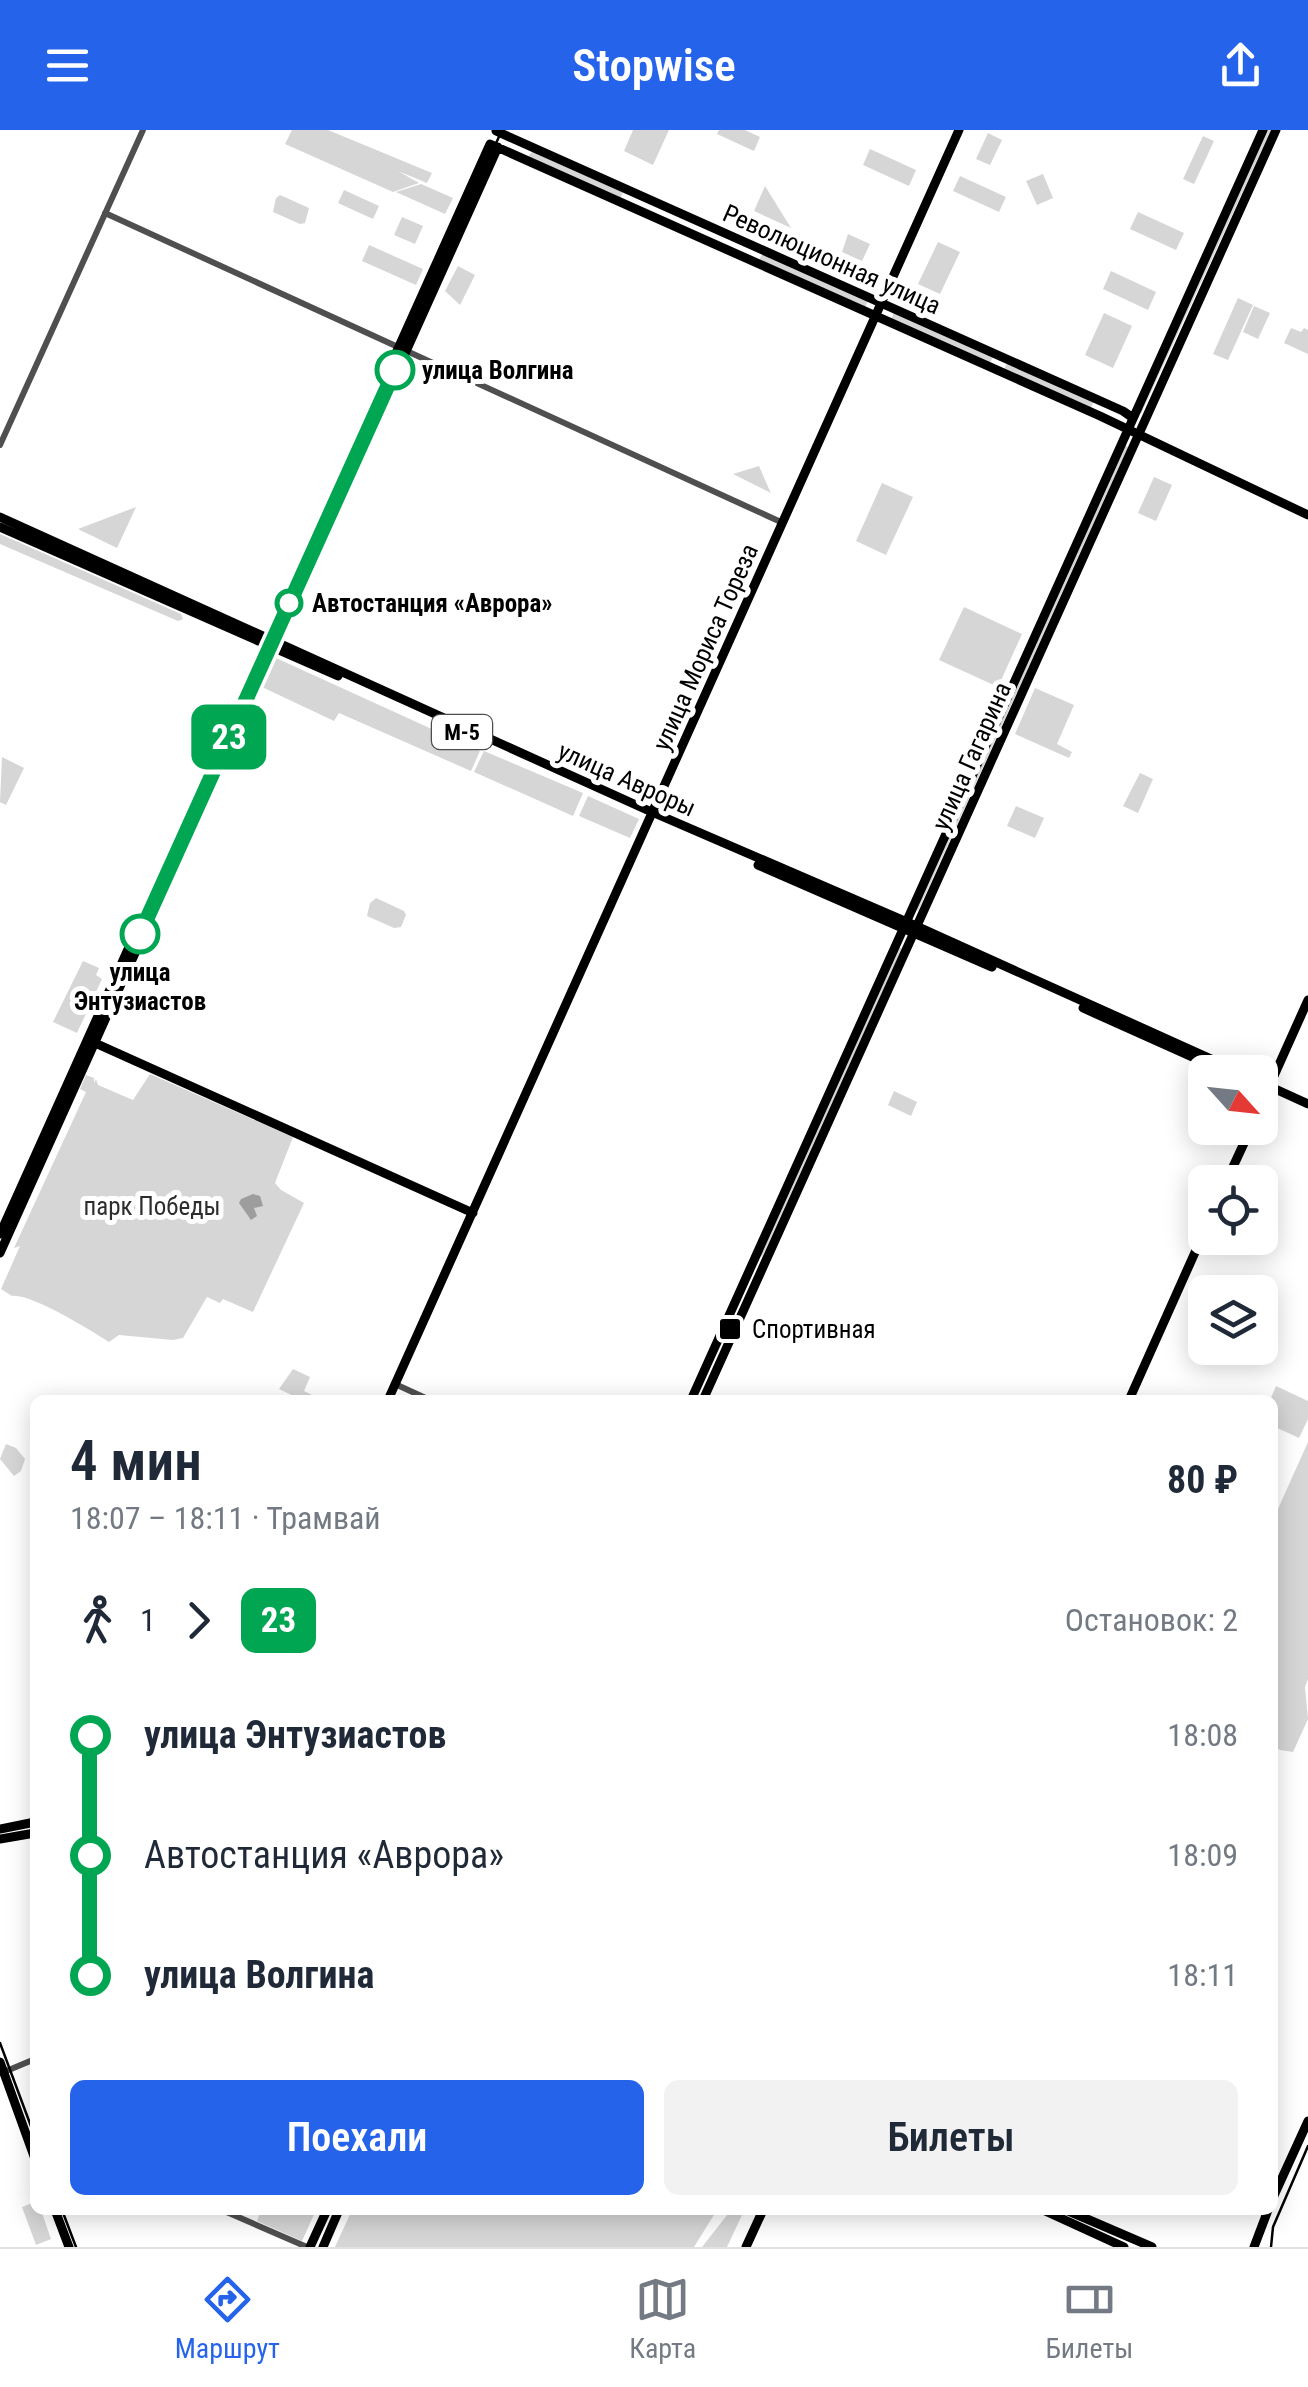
<!DOCTYPE html>
<html lang="ru">
<head>
<meta charset="utf-8">
<style>
	body { margin:0; font-family:"Roboto Condensed",sans-serif; background:#f2f2f3; color:#1f2937; height:100vh; display:flex; flex-direction:column; font-size:38px; white-space:nowrap }
	* { box-sizing:border-box; margin:0 }
	p { font-size:32px; color:#747a83 }
	.icon { flex:none; width:55px; height:55px; fill:none; stroke:currentColor; stroke-width:2; stroke-linecap:round; stroke-linejoin:round }
	.map { position:relative; flex:1; overflow:hidden }
	.sheet { position:absolute; left:30px; top:1265px; width:1248px; height:820px; display:flex; flex-direction:column; background:#fff; border-radius:15px; box-shadow:0 5px 25px #0003 }
	.sheet>* { flex:none }
	.badge { padding:0 20px; border-radius:15px; font-size:35px; line-height:65px }
	.needle { width:65px; rotate:117deg }
	.buttons { position:absolute; left:1188px; top:925px; display:grid; gap:20px }
	.buttons a { display:grid; place-items:center; width:90px; height:90px; border-radius:15px; background:#fff; box-shadow:0 5px 25px #0003; font-size:50px }
	.map>.badge { position:absolute; translate:-50% -50%; box-shadow:0 0 0 5px #fff }
	.legs { display:flex; align-items:center; gap:15px; height:110px; padding:0 40px; font-size:32px }
	.legs p { margin-inline-start:auto }
	.headline { display:flex; align-items:center; justify-content:space-between; height:170px; padding:0 40px }
	h1 { font-size:55px; font-weight:600; line-height:75px }
	.primary-button { display:flex; gap:20px; margin-top:auto; padding:20px 40px }
	.primary-button a { flex:1; height:115px; border-radius:15px; background:#2563eb; color:#fff; font-size:40px; font-weight:600; line-height:115px; text-align:center }
	.primary-button a+a { background:#f2f2f3; color:#1f2937 }
	ul { padding:0 40px; list-style:none }
	li { display:flex; align-items:center; gap:35px; height:120px; font-size:38px }
	li i { display:grid; place-items:center; width:15px; height:100%; margin:0 12px; background:currentColor }
	li i::after { content:''; width:25px; height:25px; margin:-12px; border:8px solid; border-radius:50%; background:#fff }
	li p { margin-inline-start:auto }
	li:first-child i { background:linear-gradient(#0000 50%,currentColor 0) }
	li:last-child i { background:linear-gradient(currentColor 50%,#0000 0) }
	header { display:flex; justify-content:space-between; align-items:center; height:130px; padding:0 40px; background:#2563eb; color:#fff; font-size:45px; font-weight:600 }
	.menu { display:flex; justify-content:space-around; align-items:center; height:140px; border-top:2px solid #e0e1e3; background:#fff; font-size:28px; color:#747a83 }
	.menu a { display:grid; justify-items:center; gap:5px }
	.menu .on { color:#2563eb }
	.map>svg:first-child { display:block }
	.green { fill:#d6d6d6 }
	.water { fill:#9d9d9d }
	.lines { fill:none; stroke-linecap:round; stroke-linejoin:round }
	.minor { stroke:#4f4f4f; stroke-width:6 }
	.major { stroke:#000; stroke-width:9 }
	.tram { stroke:#000; stroke-width:2.5 }
	.line-1-casing { stroke:#fff; stroke-width:22 }
	.line-1 { stroke:#00a651; stroke-width:15 }
	.stop-1-dot { fill:#fff; stroke:#00a651; stroke-width:5 }
	.poi-dot { fill:#000; stroke:#fff; stroke-width:4 }
	.labels { text-anchor:middle; stroke-width:10; stroke-linejoin:round; paint-order:stroke }
	.shield { fill:#fff; stroke:#4c4c4c; stroke-width:2.5 }
	.shield-label { font-size:22px; font-weight:bold; fill:#000 }
	.street-label { font-size:25px; fill:#000; stroke:#fff }
	.stop-label { font-size:25px; font-weight:bold; fill:#000; stroke:#fff; text-anchor:start }
	.park-label { font-size:25px; fill:#2d2d2d; stroke:#fff }
	.poi-label { font-size:25px; fill:#000; stroke:#fff; text-anchor:start }
</style>
</head>
<body>
<header><svg class="icon" aria-label="menu" viewBox="0 0 24 24"><path d="M4 6h16M4 12h16M4 18h16"/></svg>Stopwise<svg class="icon" aria-label="share" viewBox="0 0 24 24"><path d="M12 15V3M7 8l5-5 5 5M5 13v7h14v-7"/></svg></header>
<div class="map">
<svg width="1308" height="2117" viewBox="0 0 1308 2117">
	<rect width="100%" height="100%" fill="#fff"/>
	<path class="green" d="M292 0H328L432 43 427 53 398 41 419 53 393 62 285 14Z
		M633 0H669L653 35 624 21Z
		M719 0H745L760 7 754 21 717 4Z
		M1266 0H1271L1141 284 1140 282Z
		M988 3 1002 10 990 35 976 29Z
		M1203 6 1214 11 1194 54 1183 49Z
		M870 19 916 40 909 56 863 35Z
		M533 21 623 62 620 70 530 30 529 25Z
		M1043 44 1053 68 1037 75 1026 51Z
		M960 46 1006 67 999 82 953 61Z
		M421 54 453 68 445 84 396 62Z
		M765 56 791 98 754 81Z
		M344 60 379 76 373 89 338 73Z
		M280 65 309 78 305 93 300 94 273 82 276 68Z
		M1138 82 1184 103 1176 120 1130 99Z
		M402 87 423 96 415 114 394 105Z
		M848 104 870 114 862 131 842 122Z
		M938 112 960 122 940 164 918 154Z
		M369 115 423 139 416 155 362 131Z
		M762 124 868 171 864 180 758 132Z
		M458 136 475 145 460 175 445 161Z
		M1111 141 1156 162 1148 180 1103 159Z
		M1238 168 1253 175 1228 230 1213 224Z
		M1254 176 1270 183 1258 209 1243 202Z
		M894 182 993 227 989 235 890 192Z
		M1104 183 1132 196 1113 238 1085 225Z
		M1291 198 1301 202 1304 198 1308 200V224L1284 213Z
		M1007 233 1094 271 1090 280 1003 241Z
		M1125 315 1128 317 918 781 916 779Z
		M759 336 769 359 771 363 733 344Z
		M1154 347 1172 355 1156 391 1138 383Z
		M882 353 913 367 886 425 856 411Z
		M136 377 117 418 78 399Z
		M0 404 181 484 183 489 178 491 0 414Z
		M964 477 1022 504 998 557 939 530Z
		M276 528 480 621 471 641 339 583 334 591 262 557Z
		M1035 558 1074 575 1057 614 1072 622 1069 628 1015 604Z
		M484 621 583 663 573 686 474 642Z
		M2 627 24 638 6 675 0 672Z
		M1140 643 1153 649 1138 683 1123 676Z
		M588 666 639 689 630 708 579 686Z
		M1016 676 1044 688 1035 708 1007 696Z
		M376 768 404 781 406 785 401 797 394 798 367 786 370 773Z
		M899 817 902 819 762 1127 761 1125Z
		M83 831 99 838 96 845 102 849 77 903 53 892Z
		M150 944 293 1007 275 1053 281 1060 304 1073 253 1182 223 1169 220 1173 207 1167 183 1208 173 1210 119 1205 109 1212C92 1201 30 1163 12 1166L1 1159 20 1116 14 1118 86 962 80 959 86 945 94 948V953L96 949 98 955 133 970Z
		M894 961 917 972 911 986 888 975Z
		M293 1239 310 1247 304 1261 322 1270H302L279 1259Z
		M1276 1256 1308 1271V1289L1299 1308 1273 1296 1270 1270Z
		M1308 1312V1549L1305 1557 1308 1589 1293 1622 1280 1620 1273 1615V1390Z
		M6 1314 16 1318 25 1329 21 1341 14 1346 0 1329Z
		M35 2072V2080H41L51 2109 36 2115 22 2077Z
		M261 2080H316L302 2111 257 2091Z
		M352 2080H614V2085L620 2080C652 2080 686 2083 717 2080L694 2117H335Z
		M731 2080 742 2085 727 2117H702Z"/>
	<path class="water" d="M253 1064 260 1066 263 1076 254 1078 257 1086 251 1090 239 1073 241 1069Z"/>
	<g class="lines">
		<path class="minor" d="M105 83 783 393
			M0 315 143 0
			M395 1254 430 1270
			M4 1942 35 1929
			M222 2080 307 2117"/>
		<path class="major" d="M496 1 1123 281 1133 288
			M0 387 645 679 916 796 1240 942
			M0 397 338 546
			M758 735 992 837
			M1083 878 1201 931
			M95 913 473 1083
			M1260 952 1308 974
			M1260 977 1308 870
			M1226 1052 1251 998
			M0 1104 490 14 1100 286 1308 385
			M0 1123 498 17
			M388 1270 959 0
			M691 1270 1263 0
			M703 1270 1276 0
			M1129 1270 1205 1100
			M0 1699 35 1692
			M0 1709 35 1703
			M0 1932 35 2029
			M1272 2070 1308 1991
			M55 2080 69 2117
			M1043 2080 1124 2117
			M1066 2080 1152 2117
			M310 2117 327 2080
			M323 2117 339 2080
			M746 2117 763 2080
			M1254 2117 1268 2080"/>
		<path class="tram" d="M0 1116 502 0
			M0 1913 35 2007
			M62 2080 76 2117
			M1271 2117 1273 2097 1308 2016"/>
	</g>
	<g class="lines">
		<g class="line-1-casing">
			<path id="line-1" d="M140 804 395 240"/>
		</g>
		<use href="#line-1" class="line-1"/>
	</g>
	<g class="stop-1-dot">
		<circle cx="395" cy="240" r="18"/>
		<circle cx="289" cy="473" r="12"/>
		<circle cx="140" cy="804" r="18"/>
	</g>
	<rect class="poi-dot" x="718" y="1187" width="24" height="24" rx="5"/>
	<g class="labels">
		<rect class="shield" x="432" y="585" width="60" height="34" rx="8"/>
		<g class="shield-label">
			<text x="462" y="610">М-5</text>
		</g>
		<g class="street-label">
			<text transform="translate(832 129) rotate(24)" y="9">Революционная улица</text>
			<text transform="translate(705 517) rotate(-66)" y="9">улица Мориса Тореза</text>
			<text transform="translate(971 626) rotate(-66)" y="9">улица Гагарина</text>
			<text transform="translate(627 649) rotate(24)" y="9">улица Авроры</text>
		</g>
		<g class="stop-label">
			<text x="422" y="249">улица Волгина</text>
			<text x="312" y="482">Автостанция «Аврора»</text>
			<text x="140" y="851" text-anchor="middle">улица<tspan x="140" dy="29">Энтузиастов</tspan></text>
		</g>
		<g class="park-label">
			<text x="152" y="1085">парк Победы</text>
		</g>
		<g class="poi-label">
			<text x="752" y="1208">Спортивная</text>
		</g>
	</g>
</svg>
<div class="buttons">
<a><svg class="needle" viewBox="-14 -14 28 28"><path d="M0-13l5 13h-10z" fill="#e53935"/><path d="M0 13l5-13h-10z" fill="#747a83"/></svg></a>
<a><svg class="icon" aria-label="locate" viewBox="0 0 24 24"><circle cx="12" cy="12" r="6"/><path d="M12 2v4M12 18v4M2 12h4M18 12h4"/></svg></a>
<a><svg class="icon" aria-label="layers" viewBox="0 0 24 24"><path d="M12 4l9 5-9 5-9-5zM3 14l9 5 9-5"/></svg></a>
</div>
<b class="badge" style="left:229px;top:607px;background:#00a651;color:#fff">23</b>
<section class="sheet">
<div class="headline"><div><h1>4 мин</h1><p>18:07 – 18:11 · Трамвай</p></div><b>80 ₽</b></div>
<div class="legs"><svg class="icon" aria-label="walk" viewBox="0 0 24 24"><circle cx="13" cy="4" r="2"/><path d="M13 8l-2 6 4 7M11 14l-3 7M7 12l3-4h3l4 4"/></svg>1<svg class="icon" aria-label="forward" viewBox="0 0 24 24"><path d="M9 5l7 7-7 7"/></svg><b class="badge" style="background:#00a651;color:#fff">23</b><p>Остановок: 2</p></div>
<ul>
<li><i style="color:#00a651"></i><b>улица Энтузиастов</b><p>18:08</p></li>
<li><i style="color:#00a651"></i><span>Автостанция «Аврора»</span><p>18:09</p></li>
<li><i style="color:#00a651"></i><b>улица Волгина</b><p>18:11</p></li>
</ul>
<div class="primary-button"><a>Поехали</a><a>Билеты</a></div>
</section>
</div>
<nav class="menu">
<a class="on"><svg class="icon" aria-label="directions" viewBox="0 0 24 24"><path d="M12 3l9 9-9 9-9-9zM9 14v-3h6M13 9l2 2-2 2"/></svg>Маршрут</a>
<a><svg class="icon" aria-label="map" viewBox="0 0 24 24"><path d="M3 6l6-2 6 2 6-2v14l-6 2-6-2-6 2zM9 4v14M15 6v14"/></svg>Карта</a>
<a><svg class="icon" aria-label="tickets" viewBox="0 0 24 24"><path d="M3 7h18v10H3zM15 7v10"/></svg>Билеты</a>
</nav>
</body>
</html>
